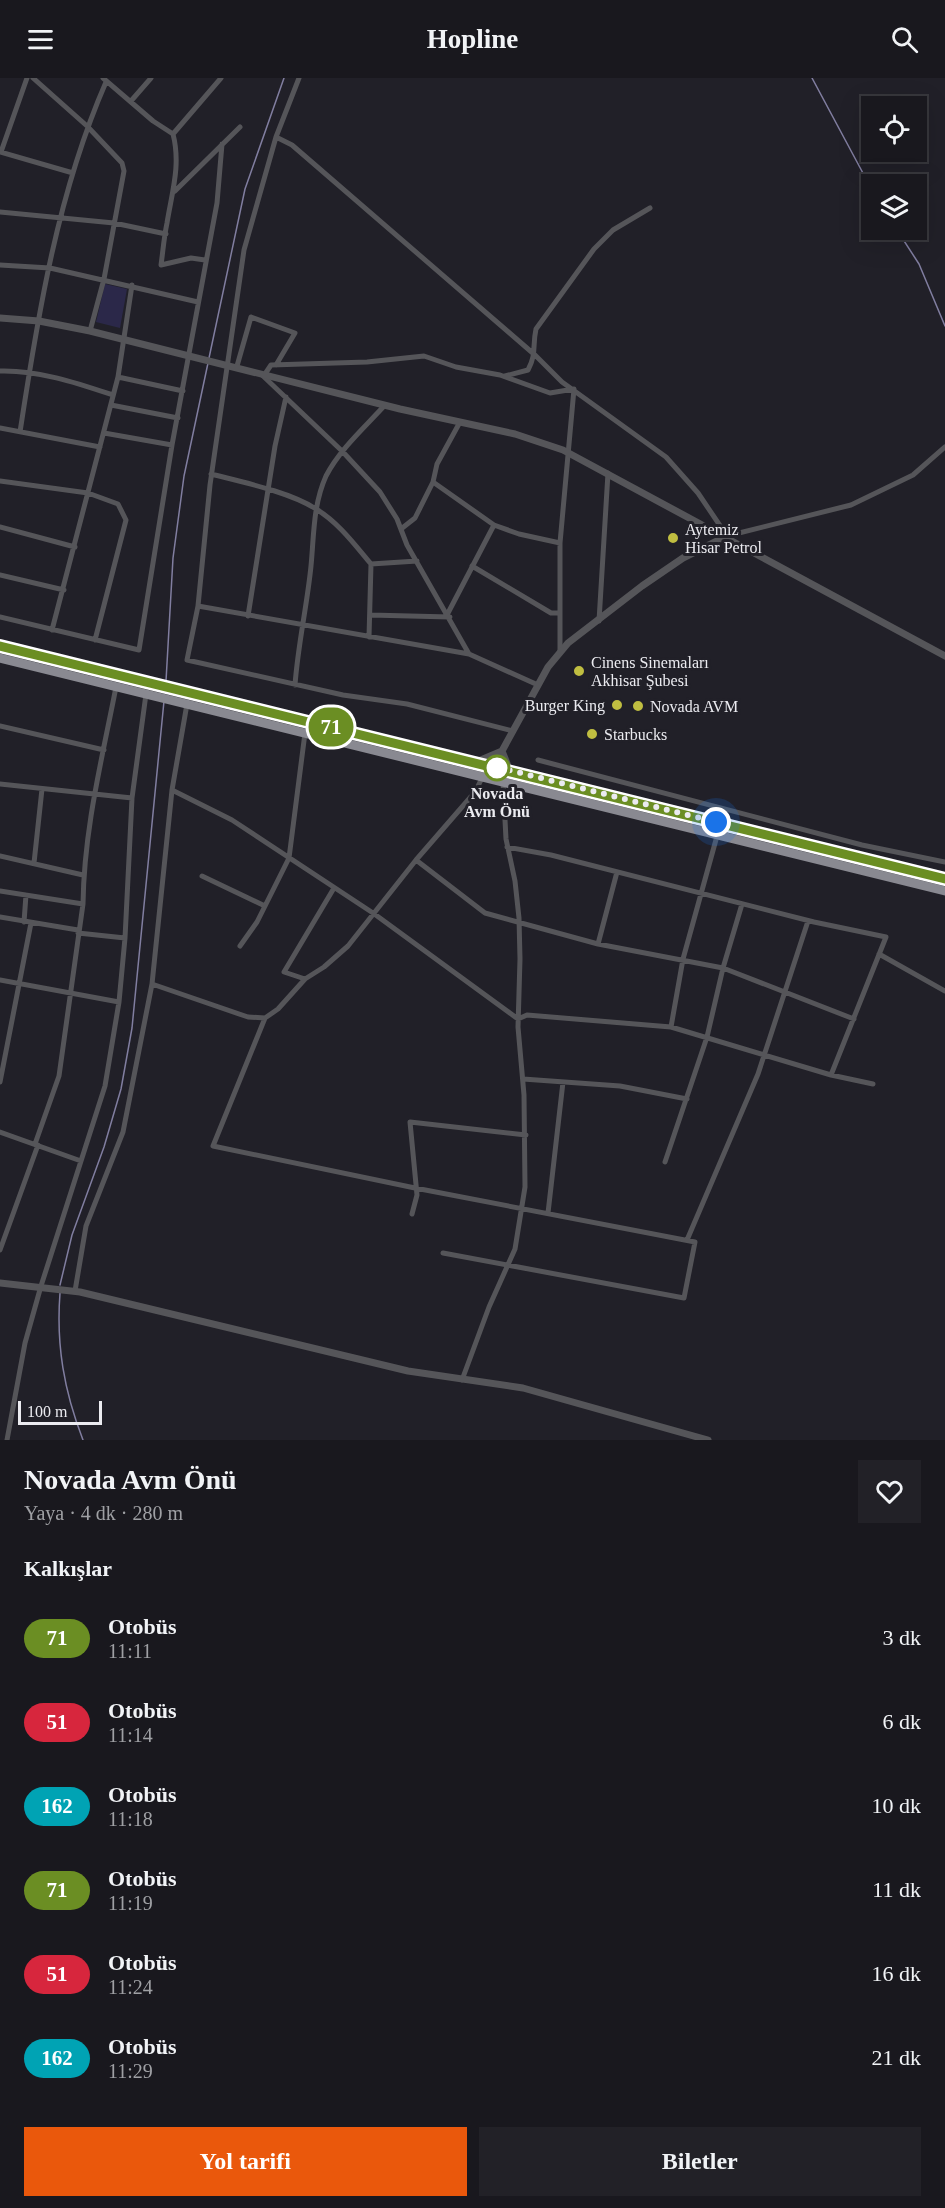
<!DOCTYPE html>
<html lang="tr">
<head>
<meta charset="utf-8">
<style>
	body { margin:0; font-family:Georgia,serif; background:#222127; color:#f1f3f6; height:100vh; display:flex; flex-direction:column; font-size:22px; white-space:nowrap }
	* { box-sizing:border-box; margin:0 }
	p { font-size:20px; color:#9fa0a4 }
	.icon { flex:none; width:33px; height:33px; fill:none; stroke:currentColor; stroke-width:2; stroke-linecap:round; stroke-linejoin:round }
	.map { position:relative; height:1362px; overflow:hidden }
	.drawer { display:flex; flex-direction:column; background:#19181e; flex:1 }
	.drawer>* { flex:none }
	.badge { padding:0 12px; border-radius:20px; font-size:21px; line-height:39px }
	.tools { position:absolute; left:861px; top:18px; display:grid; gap:12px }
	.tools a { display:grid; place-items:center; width:66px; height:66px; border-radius:0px; background:#19181e; box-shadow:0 6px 24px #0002,0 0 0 2px #37373c; font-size:30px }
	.scale { position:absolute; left:18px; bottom:15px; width:84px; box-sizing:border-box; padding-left:6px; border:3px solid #ebebf0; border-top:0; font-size:16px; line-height:21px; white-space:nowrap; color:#ebebf0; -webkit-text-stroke:4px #212028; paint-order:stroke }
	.you { position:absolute; width:30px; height:30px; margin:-15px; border:4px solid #fff; border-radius:50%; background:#1a73e8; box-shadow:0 0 0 9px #1a73e833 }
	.map>.badge { position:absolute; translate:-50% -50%; box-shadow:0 0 0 3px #fff }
	h2 { padding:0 24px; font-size:22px; line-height:54px }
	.round { display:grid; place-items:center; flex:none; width:63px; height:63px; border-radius:0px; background:#222127 }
	.headline { display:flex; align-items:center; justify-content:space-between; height:102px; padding:0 24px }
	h1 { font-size:28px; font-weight:800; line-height:45px }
	.primary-button { display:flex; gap:12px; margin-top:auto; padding:12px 24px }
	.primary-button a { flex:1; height:69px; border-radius:0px; background:#ea580c; color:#fff; font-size:24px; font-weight:800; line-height:69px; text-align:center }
	.primary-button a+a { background:#222127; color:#f1f3f6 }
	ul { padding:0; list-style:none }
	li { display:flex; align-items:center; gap:18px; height:84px; padding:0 24px }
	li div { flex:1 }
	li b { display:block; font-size:22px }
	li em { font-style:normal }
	li .badge { min-width:66px; font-weight:700; text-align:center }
	header { display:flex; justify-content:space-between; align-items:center; height:78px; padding:0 24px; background:#19181e; font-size:27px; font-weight:800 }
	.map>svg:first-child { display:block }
	.green { fill:#2b2849 }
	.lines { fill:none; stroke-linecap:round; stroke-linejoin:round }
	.stream { stroke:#817ea0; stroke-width:1.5 }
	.minor { stroke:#555559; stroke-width:5 }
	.tertiary { stroke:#555559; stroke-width:7 }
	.primary { stroke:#898991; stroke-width:9 }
	.line-casing { stroke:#fff; stroke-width:14 }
	.line { stroke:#6b8e23; stroke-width:9 }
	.walk { stroke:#ebebf0; stroke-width:6; stroke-dasharray:0 10.8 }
	.poi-dot { fill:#c0be41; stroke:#212028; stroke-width:2 }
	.stop-dot { fill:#fff; stroke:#6b8e23; stroke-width:3 }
	.labels { text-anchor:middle; stroke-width:6; stroke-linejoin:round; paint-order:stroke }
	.poi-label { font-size:16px; fill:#ebebf0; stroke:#212028; text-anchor:start }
	.stop-label { font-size:16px; font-weight:bold; fill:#ebebf0; stroke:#212028 }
</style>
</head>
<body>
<header><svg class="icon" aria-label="menu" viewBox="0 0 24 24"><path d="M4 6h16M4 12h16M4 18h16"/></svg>Hopline<svg class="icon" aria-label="search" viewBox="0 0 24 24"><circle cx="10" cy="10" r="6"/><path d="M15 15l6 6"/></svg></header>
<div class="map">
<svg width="945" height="1362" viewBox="0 0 945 1362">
	<rect width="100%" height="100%" fill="#212028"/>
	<path class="green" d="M105 206 127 211 120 250 96 244Z"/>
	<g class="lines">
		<path class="stream" d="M812 0 872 112
			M897 152 919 186 945 248
			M209 280 245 111 284 0
			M166 603 173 480 184 398 208 285
			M60 1207 72 1157 104 1069 121 1011 132 950 164 623
			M60 1215C56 1267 64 1313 83 1362"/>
		<path class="minor" d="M33 0 87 48 122 85 124 93 104 201 90 253
			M103 0 153 43 173 56
			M299 0 276 59 244 172 210 407 198 528 187 582 343 617 407 626 513 653
			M131 23 151 0
			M276 59 292 67 535 277 562 304 666 379 698 415 727 458 851 427 913 397 945 369
			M0 74 73 95
			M1 74 27 0
			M175 113 240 49
			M0 134 114 145 166 156
			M205 182 191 180 161 187C163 173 164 159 167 145 172 114 181 87 173 56L221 0
			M0 187 50 190 198 224
			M237 288 251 239 295 255 276 287
			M0 293C39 292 77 305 113 317
			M265 296 271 287 367 284 424 278 456 289 500 297 550 315 574 311 560 465V574
			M262 297 342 373 380 414 397 441 407 467 469 576 538 607
			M505 298 528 292C537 275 532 269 536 251L594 171 613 152 650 130
			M118 299 183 313
			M111 327 178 340
			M460 344 437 386 433 404 494 447 519 456 560 465
			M0 350 100 369
			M20 354C38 236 58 114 106 4
			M104 355 172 367
			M211 396C242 404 290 414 316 431 338 444 355 467 371 486L369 559
			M0 403 88 415 118 426 126 442 95 562
			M0 449 75 469
			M401 451 415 440 433 404
			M371 486 417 483
			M472 488 551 535H560
			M0 497 64 512
			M198 528 469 576
			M448 535 494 447
			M370 537 450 539
			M248 538 275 368 286 319
			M0 539 139 572 172 367 217 125 222 66
			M599 543 608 395
			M52 552 118 299 132 207
			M295 607C298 566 307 528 311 488 314 457 313 427 326 398 340 371 365 349 385 327
			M0 648 104 672
			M538 682 862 767 945 784
			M0 706 132 720
			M172 712 232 742 373 835 518 941 527 937 671 949 831 997 873 1006
			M507 769 551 777 814 844 886 859 831 997
			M0 778 83 797
			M416 782 485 835 598 866 723 890 854 941
			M34 785 42 711
			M202 798 265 828
			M0 813 83 826
			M0 839 78 852
			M24 844 26 817
			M78 855 125 860
			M598 866 617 794
			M240 868 257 844 289 780 305 655
			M879 876 945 913
			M305 901 284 894 334 810
			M0 902 119 924
			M152 906 248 939 265 940 278 931 305 901 324 889 348 868 416 782 475 714 483 698
			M265 940 213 1068 415 1110 695 1164 684 1220 443 1175
			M671 949 683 881 717 758
			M523 1001 620 1008 687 1021
			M0 1004 31 845
			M0 1054 81 1083
			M35 1066 59 998 83 826C84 751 102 681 116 609
			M665 1084 707 959 723 890 742 826
			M548 1135 563 1004
			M412 1136 417 1117 410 1044 526 1057
			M687 1162 758 996 808 843
			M0 1172 38 1067
			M75 1213 86 1148 123 1054 152 906 172 712 187 626
			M462 1302 489 1229 515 1171 525 1109 524 1017 518 949 520 881 519 840 515 803 506 761 503 704
			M7 1362 25 1265 41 1208 105 1008 119 924 125 860 132 720 146 616"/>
		<path class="tertiary" d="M0 240 39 243 90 253 400 331 515 356 563 372 945 578
			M502 673 510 693
			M476 684 502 673 548 589 568 565 642 508 683 480 727 458
			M0 1205 80 1214 408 1293 523 1310 708 1362"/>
		<path class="primary" d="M0 568 945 801
			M0 580 945 813"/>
	</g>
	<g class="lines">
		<g class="line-casing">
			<path id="line" d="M0 568 945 801"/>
		</g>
		<use href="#line" class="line"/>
		<path class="walk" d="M497 690 493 688 716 744"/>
	</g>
	<g class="poi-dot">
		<circle cx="673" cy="460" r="6"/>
		<circle cx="579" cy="593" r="6"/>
		<circle cx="617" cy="627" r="6"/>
		<circle cx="638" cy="628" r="6"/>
		<circle cx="592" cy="656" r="6"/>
	</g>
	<circle class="stop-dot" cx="497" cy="690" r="12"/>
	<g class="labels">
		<g class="poi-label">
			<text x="685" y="457">Aytemiz<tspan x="685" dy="18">Hisar Petrol</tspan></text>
			<text x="591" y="590">Cinens Sinemaları<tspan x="591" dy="18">Akhisar Şubesi</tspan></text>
			<text x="605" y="633" text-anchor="end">Burger King</text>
			<text x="650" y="634">Novada AVM</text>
			<text x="604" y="662">Starbucks</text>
		</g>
		<g class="stop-label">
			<text x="497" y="721">Novada<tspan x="497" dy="18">Avm Önü</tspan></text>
		</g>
	</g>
</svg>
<div class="tools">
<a><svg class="icon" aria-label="locate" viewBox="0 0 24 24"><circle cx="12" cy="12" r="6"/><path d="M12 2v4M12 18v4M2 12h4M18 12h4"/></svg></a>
<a><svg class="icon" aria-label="layers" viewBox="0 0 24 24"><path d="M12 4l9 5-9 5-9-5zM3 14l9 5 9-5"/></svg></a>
</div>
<div class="scale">100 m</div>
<div class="you" style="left:716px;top:744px"></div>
<b class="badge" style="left:331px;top:649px;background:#6b8e23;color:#fff">71</b>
</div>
<section class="drawer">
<div class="headline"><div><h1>Novada Avm Önü</h1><p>Yaya · 4 dk · 280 m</p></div><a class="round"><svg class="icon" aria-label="heart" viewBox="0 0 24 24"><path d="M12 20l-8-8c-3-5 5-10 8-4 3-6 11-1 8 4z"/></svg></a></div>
<h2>Kalkışlar</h2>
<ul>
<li><span class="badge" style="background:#6b8e23;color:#fff">71</span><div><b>Otobüs</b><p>11:11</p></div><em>3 dk</em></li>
<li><span class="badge" style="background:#d7263d;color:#fff">51</span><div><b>Otobüs</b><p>11:14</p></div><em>6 dk</em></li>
<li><span class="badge" style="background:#00a3b4;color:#fff">162</span><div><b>Otobüs</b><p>11:18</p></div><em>10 dk</em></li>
<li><span class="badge" style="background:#6b8e23;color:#fff">71</span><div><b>Otobüs</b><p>11:19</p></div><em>11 dk</em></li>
<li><span class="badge" style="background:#d7263d;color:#fff">51</span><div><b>Otobüs</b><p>11:24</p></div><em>16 dk</em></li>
<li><span class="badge" style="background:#00a3b4;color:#fff">162</span><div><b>Otobüs</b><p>11:29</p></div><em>21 dk</em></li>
</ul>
<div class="primary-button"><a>Yol tarifi</a><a>Biletler</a></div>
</section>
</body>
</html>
